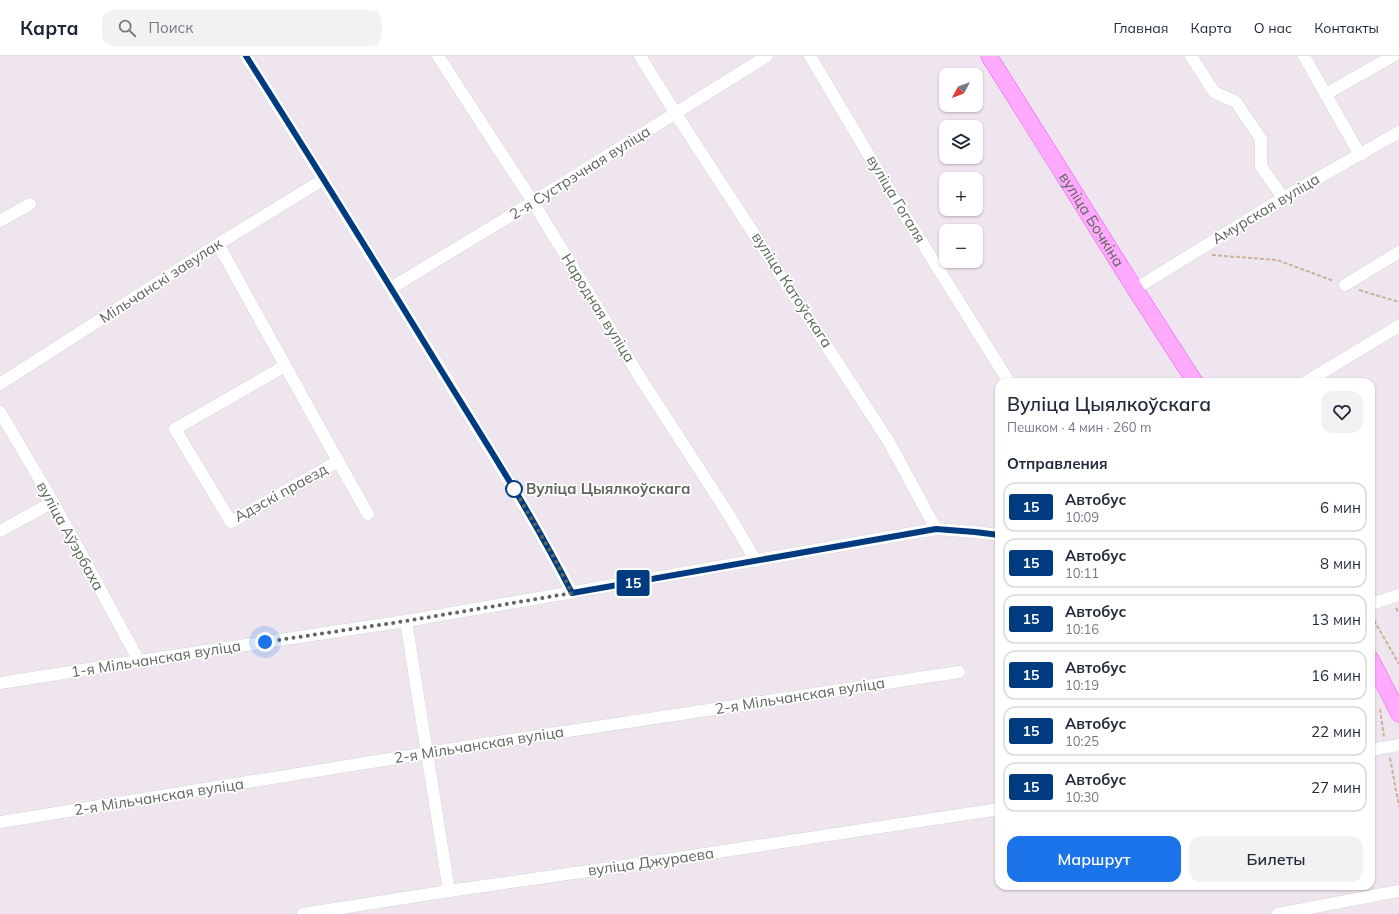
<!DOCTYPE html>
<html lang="ru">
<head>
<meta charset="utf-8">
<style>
	body { margin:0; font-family:Mulish,sans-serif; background:#f2f2f3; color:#1f2937; height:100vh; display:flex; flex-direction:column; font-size:15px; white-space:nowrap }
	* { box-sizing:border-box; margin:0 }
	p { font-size:13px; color:#747a83 }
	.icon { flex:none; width:22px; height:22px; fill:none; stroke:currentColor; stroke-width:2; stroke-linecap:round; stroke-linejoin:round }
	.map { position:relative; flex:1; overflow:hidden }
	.panel { position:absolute; left:995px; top:322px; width:380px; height:512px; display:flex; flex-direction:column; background:#fff; border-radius:12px; box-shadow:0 1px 3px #0004 }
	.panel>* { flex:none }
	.badge { padding:0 8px; border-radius:3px; font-size:14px; line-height:26px }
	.needle { width:26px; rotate:229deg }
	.controls { position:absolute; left:939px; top:12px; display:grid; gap:8px }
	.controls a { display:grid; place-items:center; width:44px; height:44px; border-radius:8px; background:#fff; box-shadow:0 1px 3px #0004; font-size:20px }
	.you { position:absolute; width:20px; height:20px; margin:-10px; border:3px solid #fff; border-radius:50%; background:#1a73e8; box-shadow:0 0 0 6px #1a73e833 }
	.map>.badge { position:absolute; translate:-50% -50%; box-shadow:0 0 0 2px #fff }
	h2 { padding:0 12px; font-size:15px; line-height:36px }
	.round { display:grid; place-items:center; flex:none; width:42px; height:42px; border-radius:12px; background:#f2f2f3 }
	.overview { display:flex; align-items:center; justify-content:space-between; height:68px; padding:0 12px }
	h1 { font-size:19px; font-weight:600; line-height:30px }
	.action { display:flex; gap:8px; margin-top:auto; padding:8px 12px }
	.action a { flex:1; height:46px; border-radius:12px; background:#1a73e8; color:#fff; font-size:16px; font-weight:600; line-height:46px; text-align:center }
	.action a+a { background:#f2f2f3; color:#1f2937 }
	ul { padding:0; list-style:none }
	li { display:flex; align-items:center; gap:12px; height:50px; margin:0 8px 6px; padding:0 4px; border:2px solid #e0e1e3; border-radius:12px }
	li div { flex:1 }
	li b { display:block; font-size:15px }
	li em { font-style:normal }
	li .badge { min-width:44px; font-weight:700; text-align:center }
	header { display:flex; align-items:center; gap:24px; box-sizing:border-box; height:56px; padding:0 20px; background:#fff; border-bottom:1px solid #e0e1e3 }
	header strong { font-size:19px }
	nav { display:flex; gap:22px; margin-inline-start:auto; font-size:14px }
	.search { width:280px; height:36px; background:#f2f2f3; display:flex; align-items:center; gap:10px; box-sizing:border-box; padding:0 14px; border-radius:12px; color:#747a83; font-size:15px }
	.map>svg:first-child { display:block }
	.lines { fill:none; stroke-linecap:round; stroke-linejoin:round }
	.minor-casing { stroke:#d3d9d2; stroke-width:13 }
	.major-casing { stroke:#e758f5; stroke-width:17 }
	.path { stroke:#cbb29a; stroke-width:2; stroke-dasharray:4 2; stroke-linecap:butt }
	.minor { stroke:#fff; stroke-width:12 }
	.major { stroke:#ffaafd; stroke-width:16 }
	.line-casing { stroke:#fff; stroke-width:9 }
	.line { stroke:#003b80; stroke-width:6 }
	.walk { stroke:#5f665c; stroke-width:4; stroke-dasharray:0 7.2 }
	.stop-dot { fill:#fff; stroke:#003b80; stroke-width:2 }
	.labels { text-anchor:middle; stroke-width:3.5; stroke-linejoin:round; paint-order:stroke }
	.street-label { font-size:15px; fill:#5f665c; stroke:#fff }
	.stop-label { font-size:15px; font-weight:bold; fill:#5f665c; stroke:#fff; text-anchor:start }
</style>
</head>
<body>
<header>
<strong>Карта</strong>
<div class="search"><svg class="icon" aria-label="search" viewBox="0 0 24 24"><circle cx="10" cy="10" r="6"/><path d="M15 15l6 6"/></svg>Поиск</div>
<nav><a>Главная</a><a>Карта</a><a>О нас</a><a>Контакты</a></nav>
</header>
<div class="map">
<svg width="1399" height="858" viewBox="0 0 1399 858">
	<rect width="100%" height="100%" fill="#efe5ef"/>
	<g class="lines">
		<g class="minor-casing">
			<path id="minor" d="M246 0C314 108 381 216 448 325 490 395 535 464 572 537
				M438 0 533 146 641 323 729 459 756 505
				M640 0 676 58 889 386 936 473
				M810 0 893 140 1009 326
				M1191 0 1214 36 1236 46 1261 83V110L1283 142
				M1304 0 1360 99
				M1326 38 1393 0
				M0 165 30 148
				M218 188 338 405 231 466 175 373 285 310
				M1345 229 1399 196
				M391 232 533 146 767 0
				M1135 233 1283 142 1399 76
				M1306 326 1399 270
				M0 328 218 188 324 123
				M0 356 53 446 139 605
				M338 405 368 458
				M0 475 53 446
				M1371 548 1399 539
				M406 565 449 835
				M0 627 139 605 406 565 936 473 975 476 999 479
				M1371 694 1399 689
				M0 766 477 689 959 616
				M303 858 449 835 672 803 999 753
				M1278 858 1399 835"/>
		</g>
		<g class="major-casing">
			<g id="major">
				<path id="s1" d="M989 0 1135 233 1195 326"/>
				<path d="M1371 603 1399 658"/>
			</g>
		</g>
		<path class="path" d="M1212 199 1277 204 1334 225
			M1359 234 1399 246
			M1396 552 1399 557
			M1371 559 1399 608
			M1380 653 1384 681
			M1390 702 1399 750"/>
		<use href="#minor" class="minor"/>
		<use href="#major" class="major"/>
	</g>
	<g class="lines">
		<g class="line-casing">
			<path id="line" d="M246 0C312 104 377 209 441 314 486 387 533 460 572 537L936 473 975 476 999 479"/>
		</g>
		<use href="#line" class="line"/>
		<path class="walk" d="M265 586 406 565 572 537 551 496 514 433"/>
	</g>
	<circle class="stop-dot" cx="514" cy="433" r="8"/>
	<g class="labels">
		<g class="street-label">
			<text transform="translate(580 117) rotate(-32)" y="5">2-я Сустрэчная вуліца</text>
			<text transform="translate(896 143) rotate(59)" y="5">вуліца Гогаля</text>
			<text transform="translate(1266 153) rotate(-31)" y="5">Амурская вуліца</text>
			<text dy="5" stroke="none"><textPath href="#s1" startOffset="193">вуліца Бочкіна</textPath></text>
			<text transform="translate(161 225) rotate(-33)" y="5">Мільчанскі завулак</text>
			<text transform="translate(792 234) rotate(57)" y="5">вуліца Катоўскага</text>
			<text transform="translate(598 252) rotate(58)" y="5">Народная вуліца</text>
			<text transform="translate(281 437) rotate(-29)" y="5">Адэскі праезд</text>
			<text transform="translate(70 480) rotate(61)" y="5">вуліца Аўэрбаха</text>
			<text transform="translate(156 603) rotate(-9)" y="5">1-я Мільчанская вуліца</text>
			<text transform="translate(800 640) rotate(-9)" y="5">2-я Мільчанская вуліца</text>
			<text transform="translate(479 689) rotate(-9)" y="5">2-я Мільчанская вуліца</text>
			<text transform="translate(159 741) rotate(-9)" y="5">2-я Мільчанская вуліца</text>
			<text transform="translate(651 806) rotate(-8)" y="5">вуліца Джураева</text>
		</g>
		<g class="stop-label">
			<text x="526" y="438">Вуліца Цыялкоўскага</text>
		</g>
	</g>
</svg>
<div class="controls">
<a><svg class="needle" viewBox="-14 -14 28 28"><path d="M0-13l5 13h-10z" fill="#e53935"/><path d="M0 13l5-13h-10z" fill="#747a83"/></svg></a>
<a><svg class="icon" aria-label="layers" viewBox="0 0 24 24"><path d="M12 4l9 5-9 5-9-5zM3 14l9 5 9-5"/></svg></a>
<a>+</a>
<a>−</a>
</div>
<div class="you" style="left:265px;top:586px"></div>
<b class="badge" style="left:633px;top:527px;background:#003b80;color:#fff">15</b>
<section class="panel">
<div class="overview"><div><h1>Вуліца Цыялкоўскага</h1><p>Пешком · 4 мин · 260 m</p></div><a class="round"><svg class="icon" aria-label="heart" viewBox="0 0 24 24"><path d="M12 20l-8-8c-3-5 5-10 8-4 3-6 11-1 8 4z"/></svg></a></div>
<h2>Отправления</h2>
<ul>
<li><span class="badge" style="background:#003b80;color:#fff">15</span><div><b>Автобус</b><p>10:09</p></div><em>6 мин</em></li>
<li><span class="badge" style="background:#003b80;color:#fff">15</span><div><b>Автобус</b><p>10:11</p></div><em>8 мин</em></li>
<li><span class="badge" style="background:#003b80;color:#fff">15</span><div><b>Автобус</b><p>10:16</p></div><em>13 мин</em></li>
<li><span class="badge" style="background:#003b80;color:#fff">15</span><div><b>Автобус</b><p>10:19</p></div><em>16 мин</em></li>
<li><span class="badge" style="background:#003b80;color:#fff">15</span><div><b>Автобус</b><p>10:25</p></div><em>22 мин</em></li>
<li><span class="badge" style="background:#003b80;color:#fff">15</span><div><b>Автобус</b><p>10:30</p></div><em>27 мин</em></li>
</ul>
<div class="action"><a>Маршрут</a><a>Билеты</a></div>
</section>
</div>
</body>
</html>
